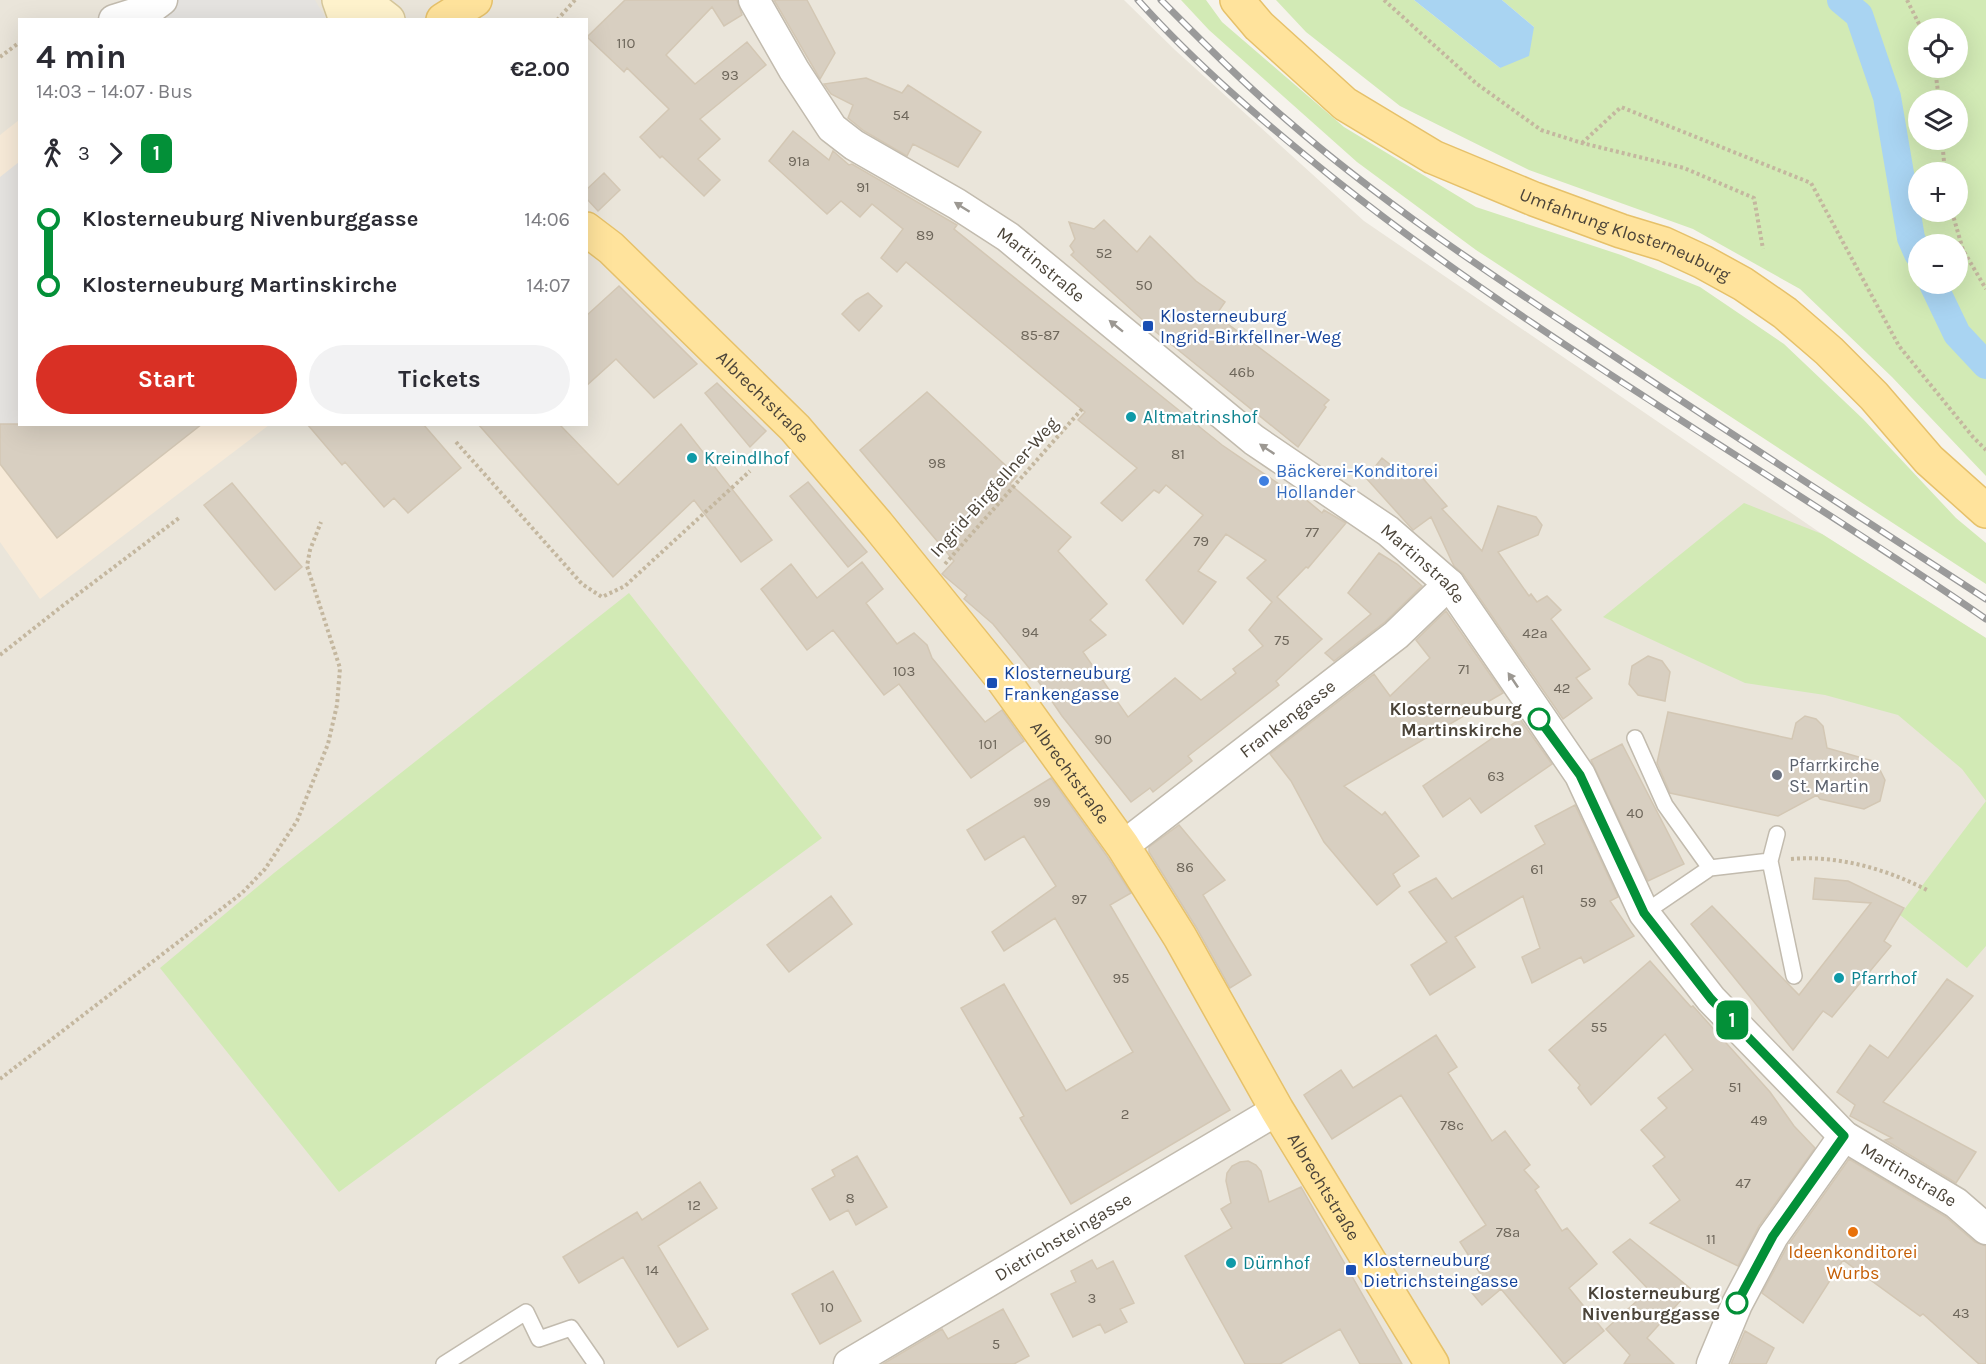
<!DOCTYPE html>
<html lang="en">
<head>
<meta charset="utf-8">
<style>
	body { margin:0; font-family:Karla,sans-serif; background:#f2f2f3; color:#2b2b33; height:100vh; display:flex; flex-direction:column; font-size:22px; white-space:nowrap }
	* { box-sizing:border-box; margin:0 }
	p { font-size:20px; color:#7c7c81 }
	.icon { flex:none; width:33px; height:33px; fill:none; stroke:currentColor; stroke-width:2; stroke-linecap:round; stroke-linejoin:round }
	.map { position:relative; flex:1; overflow:hidden }
	.drawer { position:absolute; left:18px; top:18px; width:570px; height:408px; display:flex; flex-direction:column; background:#fff; border-radius:0px; box-shadow:0 6px 24px #0002 }
	.drawer>* { flex:none }
	.badge { padding:0 12px; border-radius:9px; font-size:21px; line-height:39px }
	.fabs { position:absolute; left:1908px; top:18px; display:grid; gap:12px }
	.fabs a { display:grid; place-items:center; width:60px; height:60px; border-radius:50%; background:#fff; box-shadow:0 6px 24px #0002; font-size:30px }
	.map>.badge { position:absolute; translate:-50% -50%; box-shadow:0 0 0 3px #fff }
	.legs { display:flex; align-items:center; gap:9px; height:66px; padding:0 18px; font-size:20px }
	.legs p { margin-inline-start:auto }
	.headline { display:flex; align-items:center; justify-content:space-between; height:102px; padding:0 18px }
	h1 { font-size:33px; font-weight:700; line-height:45px }
	.button { display:flex; gap:12px; margin-top:auto; padding:12px 18px }
	.button a { flex:1; height:69px; border-radius:36px; background:#d93025; color:#fff; font-size:24px; font-weight:700; line-height:69px; text-align:center }
	.button a+a { background:#f2f2f3; color:#2b2b33 }
	ul { padding:0 18px; list-style:none }
	li { display:flex; align-items:center; gap:21px; height:66px; font-size:22px }
	li i { display:grid; place-items:center; width:9px; height:100%; margin:0 8px; background:currentColor }
	li i::after { content:''; width:15px; height:15px; margin:-8px; border:4px solid; border-radius:50%; background:#fff }
	li p { margin-inline-start:auto }
	li:first-child i { background:linear-gradient(#0000 50%,currentColor 0) }
	li:last-child i { background:linear-gradient(currentColor 50%,#0000 0) }
	.map>svg:first-child { display:block }
	.residential { fill:#eae5da; fill-rule:evenodd }
	.commercial { fill:#f7ead8 }
	.green { fill:#d2eab5; fill-rule:evenodd }
	.parking { fill:#e5e3e0 }
	.water { fill:#a9d4f2 }
	.lines { fill:none; stroke-linecap:round; stroke-linejoin:round }
	.canal { stroke:#a9d4f2; stroke-width:28 }
	.building { fill:#d8cfc1; stroke:#d3c7b4; stroke-width:1.5 }
	.lane-casing { stroke:#c2bbae; stroke-width:18 }
	.street-casing { stroke:#c2bbae; stroke-width:33 }
	.secondary-casing { stroke:#d6c79b; stroke-width:36 }
	.primary-casing { stroke:#e6c16a; stroke-width:36 }
	.path { stroke:#c4b79f; stroke-width:4; stroke-dasharray:3 3; stroke-linecap:butt }
	.lane { stroke:#fff; stroke-width:15 }
	.street { stroke:#fff; stroke-width:30 }
	.secondary { stroke:#fff3cd; stroke-width:33 }
	.primary { stroke:#ffe39c; stroke-width:33 }
	.rail-casing { stroke:#9a9a9a; stroke-width:7 }
	.rail { stroke:#fff; stroke-width:4.5; stroke-dasharray:14; stroke-linecap:butt }
	.oneway { fill:#9c9892 }
	.line-1-casing { stroke:#fff; stroke-width:14 }
	.line-1 { stroke:#039038; stroke-width:9 }
	.transit-dot { fill:#1a4fb4; stroke:#fff; stroke-width:2 }
	.culture-dot { fill:#0f9aa8; stroke:#fff; stroke-width:2 }
	.shop-dot { fill:#3f7fe0; stroke:#fff; stroke-width:2 }
	.stop-1-dot { fill:#fff; stroke:#039038; stroke-width:3 }
	.worship-dot { fill:#6b7280; stroke:#fff; stroke-width:2 }
	.food-dot { fill:#e8710a; stroke:#fff; stroke-width:2 }
	.labels { text-anchor:middle; stroke-width:4.5; stroke-linejoin:round; paint-order:stroke }
	.number-label { font-size:15px; fill:#6e675b }
	.street-label { font-size:18px; fill:#4b4439; stroke:#fff }
	.transit-label { font-size:18px; fill:#164399; stroke:#fff; text-anchor:start }
	.culture-label { font-size:18px; fill:#0d838f; stroke:#fff; text-anchor:start }
	.shop-label { font-size:18px; fill:#366cbe; stroke:#fff; text-anchor:start }
	.stop-label { font-size:18px; font-weight:bold; fill:#4b4439; stroke:#fff; text-anchor:end }
	.worship-label { font-size:18px; fill:#5b616d; stroke:#fff; text-anchor:start }
	.food-label { font-size:18px; fill:#c56008; stroke:#fff }
</style>
</head>
<body>
<div class="map">
<svg width="1986" height="1364" viewBox="0 0 1986 1364">
	<rect width="100%" height="100%" fill="#f6f3ec"/>
	<path class="residential" d="M0 0H1124L1175 50 1364 221 1822 534 1986 638V1364H0ZM20 20H586V424H20Z"/>
	<path class="commercial" d="M19 120 20 424 269 425 40 599 0 542V135Z"/>
	<path class="green" d="M1181 0H1206L1222 22 1344 127 1476 207 1621 255 1700 287 1784 344 1863 419 1956 518 1986 543V584L1476 250 1357 162 1209 30Z
		M1276 0H1414L1500 68 1534 27 1502 0H1986V476L1892 377 1800 289 1693 229 1529 170 1400 106 1306 32ZM1918 28H1958V68H1918ZM1918 100H1958V140H1918ZM1918 172H1958V212H1918ZM1918 244H1958V284H1918Z
		M1744 503 1822 534 1986 638V946L1967 968 1900 915 1986 801 1962 769 1898 715 1825 695 1745 683 1603 617Z
		M629 593 822 838 339 1192 160 968 274 873Z"/>
	<path class="parking" d="M179 0H315L326 19 153 20Z
		M19 162 20 424 0 457V177Z"/>
	<path class="water" d="M1414 0H1502L1534 27 1529 56 1500 68Z"/>
	<g class="lines">
		<path class="canal" d="M1841 0 1859 15 1887 97 1911 238 1918 254
			M1933 284 1957 334 1986 365"/>
	</g>
	<path class="building" d="M625 0H737L742 15 724 26 712 7 666 55 695 84 747 42 766 65 700 119 720 139 698 159 720 180 704 196 662 156 660 158 640 137 669 109 627 68 624 72 587 37Z
		M774 0H807L835 53 820 79Z
		M866 78 902 93 908 85 981 132 958 167 913 144 907 156 864 131 848 118 853 105 831 94 824 84Z
		M793 131 829 160 833 151 849 165 852 164 957 225 954 229 1222 445 1295 495 1297 492 1322 513 1324 510 1346 523 1308 568 1306 567 1277 597 1322 639 1276 681 1279 685 1188 756 1192 761 1153 792 1150 788 1131 802 1062 716 1030 669 993 624 964 599 967 595 942 574 954 561 860 450 927 392 1017 476 1010 484 1071 537 1058 551 1107 604 1090 620 1106 635 1083 652 1128 717 1175 678 1201 700 1236 673 1233 669 1263 646 1249 630 1272 602 1247 578 1266 560 1226 534 1198 571 1216 582 1183 624 1146 580 1203 515 1166 485 1159 493 1154 490 1122 521 1101 503 1137 468 1078 420 1085 412 906 262 897 272 881 258 903 229 872 204 860 217 841 201 827 214 769 161Z
		M604 173 620 190 598 211 586 198V190Z
		M1104 220 1137 252 1150 236 1196 281 1225 302 1216 315 1329 400 1324 405 1326 407 1298 447 1156 332 1071 255 1074 252 1070 246 1075 239 1069 222 1094 229Z
		M619 286 697 364 654 398 616 359 586 386V316Z
		M868 293 882 306 859 331 842 314 856 300Z
		M717 383 766 431 750 447 705 393Z
		M0 424H202L57 538 0 464Z
		M307 424H423L461 468 408 513 394 498 384 507 345 462 342 465Z
		M478 424H559L618 485 681 424 772 540 741 562 694 500 613 577Z
		M1382 458 1402 474 1413 467 1447 506 1442 509 1482 551 1498 506 1536 517 1542 525 1538 535 1498 552 1529 596 1531 594 1537 602 1547 596 1561 610 1551 619 1590 669 1576 678 1592 698 1563 719 1463 574 1454 566 1431 517 1413 530 1366 478Z
		M808 482 867 552 848 567 790 496Z
		M232 483 302 567 275 590 204 505Z
		M1379 553 1397 564 1422 586 1385 622 1334 661 1325 653 1371 614 1348 593Z
		M862 562 883 589 866 603 897 644 914 633 927 645 932 658 985 722 1002 710 1024 741 971 778 899 684 884 695 833 630 807 650 761 589 791 564 817 598Z
		M1446 611 1503 693 1344 786 1382 815 1385 812 1419 856 1393 874 1400 886 1377 905 1324 842 1291 781 1270 754 1374 674 1390 696 1430 658 1416 640Z
		M1648 656 1662 661 1670 672 1665 701 1638 695 1629 684 1632 666Z
		M1668 712 1792 739 1796 723 1805 716 1816 719 1823 726 1827 748 1876 762 1885 780 1880 801 1864 809 1820 799 1817 795 1778 816 1670 793 1657 763Z
		M1520 719 1552 764 1481 813 1470 798 1443 817 1423 786Z
		M1622 744 1684 864 1648 881 1591 760Z
		M1051 778 1107 856 1131 893 1110 905 1230 1110 1071 1204 1020 1118 1024 1116 961 1008 1004 984 1066 1091 1133 1052 1055 918 1004 951 992 932 1056 886 1024 836 985 860 967 830Z
		M1575 805 1618 897 1610 901 1634 936 1584 963 1581 957 1532 983 1522 957 1540 948 1523 896 1455 937 1475 967 1430 995 1411 965 1447 942 1409 892 1436 878 1452 899 1545 844 1535 826Z
		M1179 825 1225 880 1203 895 1251 975 1230 988 1196 927 1149 852V847Z
		M1815 878 1848 881 1904 908 1884 941 1891 946 1832 1017 1823 1011 1793 1050 1691 924 1712 906 1799 995 1871 903 1813 899Z
		M831 896 852 924 789 972 767 945Z
		M1650 961 1691 1007 1693 1006 1770 1092 1794 1126 1815 1148 1759 1226 1738 1266 1650 1223 1680 1200 1653 1166 1665 1157 1641 1130 1667 1108 1658 1098 1693 1070 1665 1034 1591 1105 1578 1088 1580 1085 1549 1050Z
		M1947 979 1973 996 1883 1102 1976 1152 1956 1183 1885 1140 1892 1138 1850 1116 1855 1105 1837 1092 1870 1045 1888 1058Z
		M1436 1035 1457 1067 1448 1073 1492 1141 1505 1131 1530 1165 1524 1170 1539 1187 1535 1190 1562 1231 1567 1228 1597 1264 1569 1288 1604 1331 1564 1364 1501 1289 1482 1305 1467 1287 1481 1275 1460 1242 1486 1225 1401 1095 1332 1139 1304 1095 1341 1070 1353 1088Z
		M857 1156 887 1207 856 1225 848 1210 830 1220 812 1189 835 1176 832 1170Z
		M1849 1159 1946 1217 1975 1242 1986 1246V1364H1979L1923 1314 1920 1316 1843 1260 1803 1323 1762 1293 1788 1245Z
		M1248 1161 1256 1165 1261 1171 1269 1202 1301 1187 1402 1364H1360L1340 1329 1280 1364H1245L1185 1256 1232 1228 1221 1209 1231 1203 1226 1181 1227 1173 1232 1166 1240 1162Z
		M700 1182 717 1208 658 1246 708 1329 678 1347 623 1257 579 1283 563 1257 637 1212 642 1220Z
		M1630 1239 1691 1289 1647 1338 1674 1364H1624L1630 1355 1606 1329 1649 1290 1613 1252Z
		M1092 1260 1097 1269 1113 1261 1134 1303 1120 1309 1127 1322 1105 1333 1100 1324 1073 1337 1051 1294 1076 1282 1071 1271Z
		M833 1271 861 1321 820 1344 792 1294Z
		M1003 1309 1029 1356 1014 1364H883L942 1329 948 1339Z
		M1745 1331 1774 1348 1766 1364H1731Z"/>
	<g class="lines">
		<g class="lane-casing">
			<path id="lane" d="M1635 738 1665 805 1710 868
				M1777 834 1770 861 1794 976
				M1644 913 1710 868 1770 861
				M444 1364 526 1312 539 1339 571 1328 596 1364"/>
		</g>
		<g class="street-casing">
			<g id="street">
				<path id="s1" d="M754 0 794 70 832 128 854 145 957 204 1008 237 1254 440 1388 531 1449 584 1580 775 1644 913 1711 999 1844 1136 1956 1203 1986 1229"/>
				<path d="M114 20 150 9 162 0"/>
				<path id="s2" d="M1123 846 1396 635 1449 584"/>
				<path id="s3" d="M849 1364 1277 1110"/>
				<path d="M1712 1364 1737 1304 1773 1236 1844 1136"/>
			</g>
		</g>
		<g class="secondary-casing">
			<path id="secondary" d="M339 0 346 20
				M362 0 388 20"/>
		</g>
		<g class="primary-casing">
			<g id="primary">
				<path id="s4" d="M1237 0 1259 26 1345 104 1433 157 1534 199 1621 231 1664 244 1703 262 1743 284 1785 313 1829 351 1874 396 1929 460 1986 511"/>
				<path d="M443 20 475 0"/>
				<path id="s5" d="M586 229 611 248 795 428 877 524 1001 677 1123 846 1180 937 1277 1110 1432 1364"/>
			</g>
		</g>
		<path class="path" d="M1384 0 1477 84 1541 130 1582 143 1684 168 1754 198 1763 249
			M1907 0 1921 28
			M557 20 575 0
			M0 57 20 42
			M1935 68 1939 100
			M1942 140 1945 172
			M1582 143 1621 107 1811 183 1899 346 1973 437 1986 450
			M1952 212 1963 250 1986 289
			M456 442 582 584 602 597 625 586 750 471
			M945 564 1082 409
			M0 655 61 607 179 518
			M1791 859C1838 855 1886 869 1927 890
			M0 1079 242 893 265 869 297 821 328 744 337 705 340 668 307 566 310 550 321 522"/>
		<use href="#lane" class="lane"/>
		<use href="#street" class="street"/>
		<use href="#secondary" class="secondary"/>
		<use href="#primary" class="primary"/>
		<g class="rail-casing">
			<path id="rail" d="M1138 0C1196 65 1266 124 1333 178 1539 342 1770 470 1986 619
				M1161 0C1202 41 1243 83 1288 121 1378 199 1478 266 1578 332 1713 423 1850 510 1986 599"/>
		</g>
		<use href="#rail" class="rail"/>
	</g>
	<defs><path id="oneway-solid" d="M-6-.8H1V-3.2L6.5 0L1 3.2V.8H-6Z" transform="scale(1.5)"/></defs>
	<g class="oneway">
		<use href="#oneway-solid" transform="translate(962 207) rotate(-148)"/>
		<use href="#oneway-solid" transform="translate(1116 326) rotate(-141)"/>
		<use href="#oneway-solid" transform="translate(1267 449) rotate(-146)"/>
		<use href="#oneway-solid" transform="translate(1513 680) rotate(-124)"/>
	</g>
	<g class="lines">
		<g class="line-1-casing">
			<path id="line-1" d="M1539 719 1580 775 1644 913 1711 999 1844 1136 1773 1236 1737 1303"/>
		</g>
		<use href="#line-1" class="line-1"/>
	</g>
	<g class="transit-dot">
		<rect x="1142" y="320" width="12" height="12" rx="3"/>
		<rect x="986" y="677" width="12" height="12" rx="3"/>
		<rect x="1345" y="1264" width="12" height="12" rx="3"/>
	</g>
	<g class="culture-dot">
		<circle cx="1131" cy="417" r="6"/>
		<circle cx="692" cy="458" r="6"/>
		<circle cx="1839" cy="978" r="6"/>
		<circle cx="1231" cy="1263" r="6"/>
	</g>
	<circle class="shop-dot" cx="1264" cy="481" r="6"/>
	<g class="stop-1-dot">
		<circle cx="1539" cy="719" r="10"/>
		<circle cx="1737" cy="1303" r="10"/>
	</g>
	<circle class="worship-dot" cx="1777" cy="775" r="6"/>
	<circle class="food-dot" cx="1853" cy="1232" r="6"/>
	<g class="labels">
		<g class="number-label">
			<text x="626" y="48">110</text>
			<text x="730" y="80">93</text>
			<text x="901" y="120">54</text>
			<text x="799" y="166">91a</text>
			<text x="863" y="192">91</text>
			<text x="925" y="240">89</text>
			<text x="1104" y="258">52</text>
			<text x="1144" y="290">50</text>
			<text x="1040" y="340">85-87</text>
			<text x="1242" y="377">46b</text>
			<text x="1178" y="459">81</text>
			<text x="937" y="468">98</text>
			<text x="1312" y="537">77</text>
			<text x="1201" y="546">79</text>
			<text x="1030" y="637">94</text>
			<text x="1535" y="638">42a</text>
			<text x="1282" y="645">75</text>
			<text x="1464" y="674">71</text>
			<text x="904" y="676">103</text>
			<text x="1562" y="693">42</text>
			<text x="1103" y="744">90</text>
			<text x="988" y="749">101</text>
			<text x="1496" y="781">63</text>
			<text x="1042" y="807">99</text>
			<text x="1635" y="818">40</text>
			<text x="1185" y="872">86</text>
			<text x="1537" y="874">61</text>
			<text x="1079" y="904">97</text>
			<text x="1588" y="907">59</text>
			<text x="1121" y="983">95</text>
			<text x="1599" y="1032">55</text>
			<text x="1735" y="1092">51</text>
			<text x="1125" y="1119">2</text>
			<text x="1759" y="1125">49</text>
			<text x="1452" y="1130">78c</text>
			<text x="1743" y="1188">47</text>
			<text x="850" y="1203">8</text>
			<text x="694" y="1210">12</text>
			<text x="1508" y="1237">78a</text>
			<text x="1711" y="1244">11</text>
			<text x="652" y="1275">14</text>
			<text x="1092" y="1303">3</text>
			<text x="827" y="1312">10</text>
			<text x="1961" y="1318">43</text>
			<text x="996" y="1349">5</text>
		</g>
		<g class="street-label">
			<text dy="6" stroke="none"><textPath href="#s4" startOffset="460">Umfahrung Klosterneuburg</textPath></text>
			<text dy="6" stroke="none"><textPath href="#s1" startOffset="400">Martinstraße</textPath></text>
			<text dy="6" stroke="none"><textPath href="#s5" startOffset="244">Albrechtstraße</textPath></text>
			<text transform="translate(994 487) rotate(-48)" y="6">Ingrid-Birgfellner-Weg</text>
			<text dy="6" stroke="none"><textPath href="#s1" startOffset="886">Martinstraße</textPath></text>
			<text dy="6" stroke="none"><textPath href="#s2" startOffset="208">Frankengasse</textPath></text>
			<text dy="6" stroke="none"><textPath href="#s5" startOffset="730">Albrechtstraße</textPath></text>
			<text dy="6" stroke="none"><textPath href="#s1" startOffset="1678">Martinstraße</textPath></text>
			<text dy="6" stroke="none"><textPath href="#s5" startOffset="1216">Albrechtstraße</textPath></text>
			<text dy="6" stroke="none"><textPath href="#s3" startOffset="249">Dietrichsteingasse</textPath></text>
		</g>
		<g class="transit-label">
			<text x="1160" y="322">Klosterneuburg<tspan x="1160" dy="21">Ingrid-Birkfellner-Weg</tspan></text>
			<text x="1004" y="679">Klosterneuburg<tspan x="1004" dy="21">Frankengasse</tspan></text>
			<text x="1363" y="1266">Klosterneuburg<tspan x="1363" dy="21">Dietrichsteingasse</tspan></text>
		</g>
		<g class="culture-label">
			<text x="1143" y="423">Altmatrinshof</text>
			<text x="704" y="464">Kreindlhof</text>
			<text x="1851" y="984">Pfarrhof</text>
			<text x="1243" y="1269">Dürnhof</text>
		</g>
		<g class="shop-label">
			<text x="1276" y="477">Bäckerei-Konditorei<tspan x="1276" dy="21">Hollander</tspan></text>
		</g>
		<g class="stop-label">
			<text x="1522" y="715">Klosterneuburg<tspan x="1522" dy="21">Martinskirche</tspan></text>
			<text x="1720" y="1299">Klosterneuburg<tspan x="1720" dy="21">Nivenburggasse</tspan></text>
		</g>
		<g class="worship-label">
			<text x="1789" y="771">Pfarrkirche<tspan x="1789" dy="21">St. Martin</tspan></text>
		</g>
		<g class="food-label">
			<text x="1853" y="1258">Ideenkonditorei<tspan x="1853" dy="21">Wurbs</tspan></text>
		</g>
	</g>
</svg>
<div class="fabs">
<a><svg class="icon" aria-label="locate" viewBox="0 0 24 24"><circle cx="12" cy="12" r="6"/><path d="M12 2v4M12 18v4M2 12h4M18 12h4"/></svg></a>
<a><svg class="icon" aria-label="layers" viewBox="0 0 24 24"><path d="M12 4l9 5-9 5-9-5zM3 14l9 5 9-5"/></svg></a>
<a>+</a>
<a>−</a>
</div>
<b class="badge" style="left:1732px;top:1020px;background:#039038;color:#fff">1</b>
<section class="drawer">
<div class="headline"><div><h1>4 min</h1><p>14:03 – 14:07 · Bus</p></div><b>€2.00</b></div>
<div class="legs"><svg class="icon" aria-label="walk" viewBox="0 0 24 24"><circle cx="13" cy="4" r="2"/><path d="M13 8l-2 6 4 7M11 14l-3 7M7 12l3-4h3l4 4"/></svg>3<svg class="icon" aria-label="forward" viewBox="0 0 24 24"><path d="M9 5l7 7-7 7"/></svg><b class="badge" style="background:#039038;color:#fff">1</b></div>
<ul>
<li><i style="color:#039038"></i><b>Klosterneuburg Nivenburggasse</b><p>14:06</p></li>
<li><i style="color:#039038"></i><b>Klosterneuburg Martinskirche</b><p>14:07</p></li>
</ul>
<div class="button"><a>Start</a><a>Tickets</a></div>
</section>
</div>
</body>
</html>
